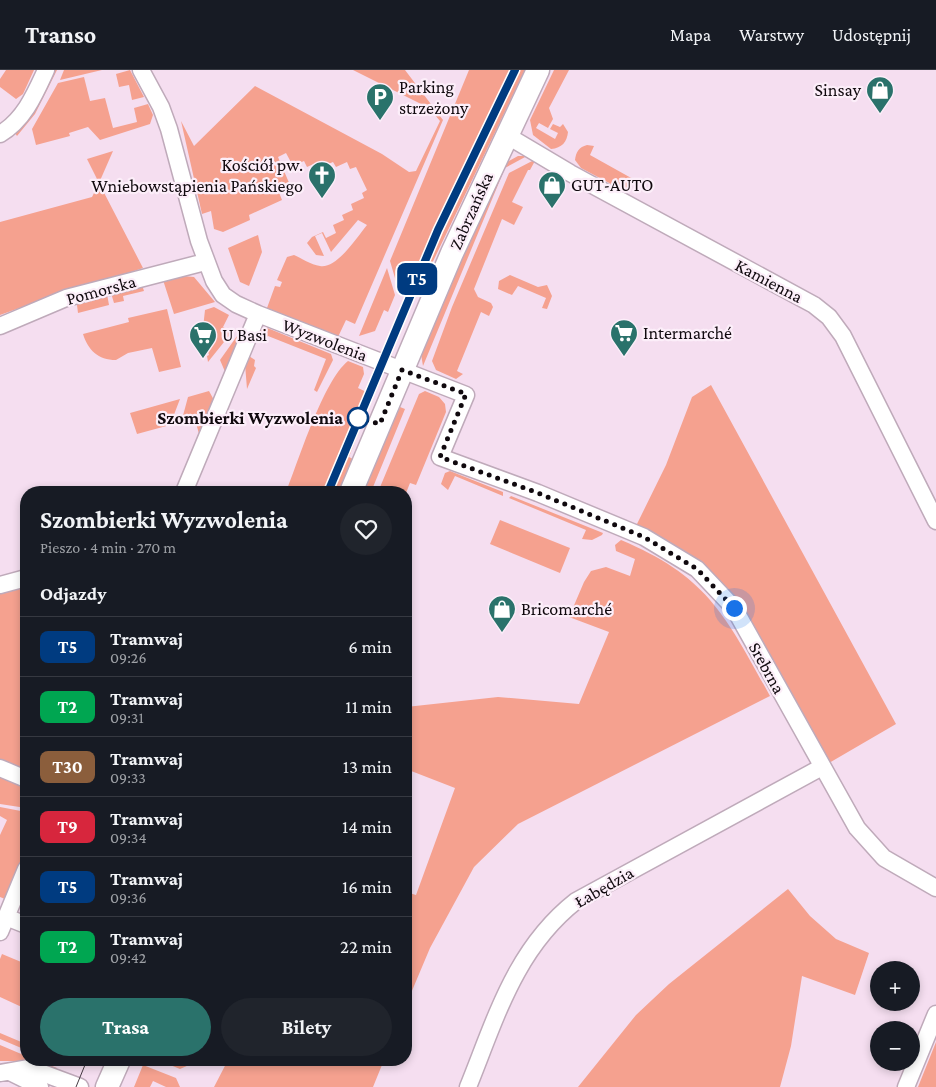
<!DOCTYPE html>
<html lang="pl">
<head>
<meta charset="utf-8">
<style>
	body { margin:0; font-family:"Crimson Pro",serif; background:#20242c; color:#f1f3f6; height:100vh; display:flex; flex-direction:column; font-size:19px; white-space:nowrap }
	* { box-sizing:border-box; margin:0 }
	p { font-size:16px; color:#9ea1a6 }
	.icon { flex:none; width:28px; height:28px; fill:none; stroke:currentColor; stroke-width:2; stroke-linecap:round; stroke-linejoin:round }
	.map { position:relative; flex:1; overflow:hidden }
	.panel { position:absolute; left:20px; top:416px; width:392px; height:580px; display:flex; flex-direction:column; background:#171b24; border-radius:20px; box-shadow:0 2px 8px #0003 }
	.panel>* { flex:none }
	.badge { padding:0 10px; border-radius:8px; font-size:18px; line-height:32px }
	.controls { position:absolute; left:870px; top:891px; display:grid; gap:10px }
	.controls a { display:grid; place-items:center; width:50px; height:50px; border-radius:50%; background:#171b24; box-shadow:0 2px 8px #0003; font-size:25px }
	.you { position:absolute; width:25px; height:25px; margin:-12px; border:4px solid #fff; border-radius:50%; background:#1a73e8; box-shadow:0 0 0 8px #1a73e833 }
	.map>.badge { position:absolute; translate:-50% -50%; box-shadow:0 0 0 2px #fff }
	h2 { padding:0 20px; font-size:19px; line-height:45px }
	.round { display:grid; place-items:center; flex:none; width:52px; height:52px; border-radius:26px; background:#20242c }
	.summary { display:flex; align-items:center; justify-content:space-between; height:85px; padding:0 20px }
	h1 { font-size:24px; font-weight:700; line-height:38px }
	.cta { display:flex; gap:10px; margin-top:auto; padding:10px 20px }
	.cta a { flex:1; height:58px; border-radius:30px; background:#2a726b; color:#fff; font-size:20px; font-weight:700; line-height:58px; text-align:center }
	.cta a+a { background:#20242c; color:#f1f3f6 }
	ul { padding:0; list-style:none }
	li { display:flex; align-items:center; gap:15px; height:60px; padding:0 20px; border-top:1px solid #363941 }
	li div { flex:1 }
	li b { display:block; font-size:19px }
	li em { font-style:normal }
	li .badge { min-width:55px; font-weight:700; text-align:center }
	header { display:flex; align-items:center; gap:30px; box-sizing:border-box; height:70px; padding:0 25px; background:#171b24; border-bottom:1px solid #363941 }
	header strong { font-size:24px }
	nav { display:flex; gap:28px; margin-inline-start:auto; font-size:18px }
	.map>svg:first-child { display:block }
	.green { fill:#f5a18f }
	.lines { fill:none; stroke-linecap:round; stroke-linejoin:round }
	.minor-casing { stroke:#bfaaba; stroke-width:19 }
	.secondary-casing { stroke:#bfaaba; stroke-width:25 }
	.minor { stroke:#fff; stroke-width:16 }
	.secondary { stroke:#fff; stroke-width:22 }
	.tram { stroke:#463b43; stroke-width:1 }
	.line-casing { stroke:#fff; stroke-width:11 }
	.line { stroke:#003b80; stroke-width:8 }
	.walk { stroke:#10090e; stroke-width:5; stroke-dasharray:0 9 }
	.stop-dot { fill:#fff; stroke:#003b80; stroke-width:2.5 }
	.labels { text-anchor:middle; stroke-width:4.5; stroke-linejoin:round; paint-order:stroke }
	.poi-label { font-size:18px; fill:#10090e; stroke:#fceef9; text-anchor:start }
	.street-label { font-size:18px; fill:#10090e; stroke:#fceef9 }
	.stop-label { font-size:18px; font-weight:bold; fill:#10090e; stroke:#fceef9; text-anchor:end }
</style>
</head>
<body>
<header>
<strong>Transo</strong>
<nav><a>Mapa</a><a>Warstwy</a><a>Udostępnij</a></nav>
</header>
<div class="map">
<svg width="936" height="1017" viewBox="0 0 936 1017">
	<rect width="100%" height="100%" fill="#f5def0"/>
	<path class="green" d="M6 0H34L23 24 16 29 0 17V9Z
		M53 0H57L35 44 17 66 15 63Z
		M64 0H102L60 10Z
		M130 0 144 27 132 30 129 15 119 17 116 4Z
		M353 0H405L443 50 355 254 346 250 338 267 267 238 275 216 280 217 282 212 277 210 287 187 294 185C301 188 311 195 320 196 337 199 357 167 367 155L358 150 331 182 322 163 315 166 324 186 316 185 307 173 312 167 323 162 326 168 336 163 333 155 344 150 342 145 353 140 351 134 364 128 362 123 367 120 356 97 350 99 347 92 336 97 333 92 321 97 318 92 307 97 304 91 293 96 286 83 278 87 290 115 278 120 282 130 249 145 250 150 223 162 214 159 211 141 202 144 181 51 194 76 255 16 382 84 409 102 416 101 440 51 429 38Z
		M469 0H525L425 208 418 216 397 215 390 191Z
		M554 0H569L549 38 553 49 548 58 539 53 536 58 555 69 558 63 550 59 553 54 560 57 563 54 568 62C567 72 562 78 551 79L533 65 530 50Z
		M84 7 90 31 105 28 113 58 137 52 134 38 148 34 153 45 150 54 100 70 88 57 69 63 70 66 36 75 32 59 58 13Z
		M587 75 594 76 590 85 633 109 626 122 581 98 575 90C576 82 579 77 587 75Z
		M113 81 99 113 143 198 93 215 92 212 0 245V152L92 127 99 113 87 89Z
		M518 86H527L505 98 423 296 421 284 447 219 507 92Z
		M536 89 530 100H528L512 132 523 137 514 155 502 149 474 219 478 227 491 233 493 237 489 246 481 242 457 301 463 304 456 309 436 300 432 291 452 237 509 103Z
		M258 165 262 182 249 216 240 212 228 178Z
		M387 198 395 225 388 242 384 240 375 261 359 266Z
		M510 205 538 217 547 215 552 226 547 239 542 238 546 228 518 216 512 225 498 219 499 211Z
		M183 206 194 207 215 232 174 244 163 210Z
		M142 215 144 221 123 226 124 231 114 233 111 223Z
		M107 224 109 235 78 243 77 235 80 232Z
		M214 237 229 245 223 257 232 262 208 292 207 286 209 285 200 259 203 258 205 240Z
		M167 239 181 297 159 302 152 278 128 283 116 290C98 290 88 280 83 264L129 252 128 248Z
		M265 257 331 284 333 290 317 322 314 320 326 289 268 266 262 272 256 270 261 259Z
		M242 259 226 304 220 290Z
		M249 286 255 290 254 296 256 298 247 319 245 294Z
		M348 291 363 297 364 304 358 318 373 325 349 387 355 390 341 422H286C299 390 323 311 348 291Z
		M711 315 896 654 829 693C808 653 787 614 764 576 745 544 726 512 696 489 677 475 656 466 636 456L666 395 692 327Z
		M209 321 215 332 200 367 195 350 181 353 188 327Z
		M425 321 439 327 445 334 446 342 416 415 410 413 406 423 378 422 419 324Z
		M180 329 170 355 137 364 130 343Z
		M400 337 405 339 371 422H363Z
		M450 401 503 422V426L455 406 448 420 441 414 445 403Z
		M511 426 603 463 602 465 592 470 582 469 586 460 509 428Z
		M500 450 570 478 560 503 490 474Z
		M621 470C709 507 726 547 770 626L518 754 474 797 430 878 406 935V822L416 825 455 718 406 699V637L498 627 579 634 609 562 569 547 584 512 591 501 606 497 630 506 635 489 616 481 615 475Z
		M26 513V703L0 693V522Z
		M0 702 26 714V738L0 734Z
		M0 737 26 742V778L5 829 0 827V765L7 750 0 746Z
		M788 819 810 846 836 869 869 883 855 925 802 906 791 976 780 1017H578L636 945 669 914Z
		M2 884 26 894V939L0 927V889Z
		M0 963 26 974V980L0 969Z
		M936 972V1017H918Z
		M0 975 26 986V990H37L57 998V1002L25 991H0Z
		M158 990H191L189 995 180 999Z
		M228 990H384L373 1017H214Z
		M143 995 176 1008 180 1017H166L153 1011 150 1017H134Z"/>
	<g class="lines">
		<g class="minor-casing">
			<path id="minor" d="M141 0 161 37 169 59 199 171 214 211 223 225 236 234 258 244 466 325 440 387 538 423 644 467 697 499 734 538 857 758 884 788 936 818
				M0 64C24 50 35 24 46 0
				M506 65 570 103 814 235 829 247 843 266 936 451
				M0 256 66 228 205 192
				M184 422 258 244
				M0 515 26 508
				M0 698 26 709
				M6 847 26 855
				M0 862 26 799
				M10 1002 40 1017
				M0 1003 29 998 80 1017
				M468 1017C496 948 515 879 576 831L822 697
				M906 1017 936 944"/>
		</g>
		<g class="secondary-casing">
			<path id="secondary" d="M351 422 452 183 538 0
				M107 1017 119 990"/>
		</g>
		<use href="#minor" class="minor"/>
		<use href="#secondary" class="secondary"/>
		<path class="tram" d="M328 422 438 160 515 0
			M76 1017 87 990"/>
	</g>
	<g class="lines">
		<g class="line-casing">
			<path id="line" d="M328 422 438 160 515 0"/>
		</g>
		<use href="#line" class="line"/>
		<path class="walk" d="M358 348 380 354 402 300 466 324 440 387 538 423 644 467 697 499 734 538"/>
	</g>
	<defs>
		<g id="shop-pin" transform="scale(1.4375)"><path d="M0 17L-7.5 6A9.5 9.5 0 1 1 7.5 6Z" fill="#2a726b" stroke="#fceef9"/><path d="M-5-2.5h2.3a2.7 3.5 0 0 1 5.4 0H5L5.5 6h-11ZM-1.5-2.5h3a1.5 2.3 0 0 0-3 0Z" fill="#fff"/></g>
		<g id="parking-pin" transform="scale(1.4375)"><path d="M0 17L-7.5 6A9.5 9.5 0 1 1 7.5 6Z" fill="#2a726b" stroke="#fceef9"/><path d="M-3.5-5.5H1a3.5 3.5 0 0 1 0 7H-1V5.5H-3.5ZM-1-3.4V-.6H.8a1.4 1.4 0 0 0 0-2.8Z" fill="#fff"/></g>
		<g id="church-pin" transform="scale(1.4375)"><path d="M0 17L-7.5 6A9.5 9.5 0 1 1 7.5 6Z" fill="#2a726b" stroke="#fceef9"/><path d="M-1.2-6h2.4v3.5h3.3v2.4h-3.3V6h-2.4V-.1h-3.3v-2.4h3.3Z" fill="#fff"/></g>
		<g id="supermarket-pin" transform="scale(1.4375)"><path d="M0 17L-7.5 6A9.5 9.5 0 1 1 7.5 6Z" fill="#2a726b" stroke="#fceef9"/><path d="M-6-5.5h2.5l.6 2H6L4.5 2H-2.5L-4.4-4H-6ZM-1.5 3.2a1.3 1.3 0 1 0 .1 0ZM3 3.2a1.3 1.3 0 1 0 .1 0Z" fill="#fff"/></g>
	</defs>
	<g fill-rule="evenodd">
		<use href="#shop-pin" x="880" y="20"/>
		<use href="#parking-pin" x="380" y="27"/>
		<use href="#church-pin" x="322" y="105"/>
		<use href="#shop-pin" x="552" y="115"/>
		<use href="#supermarket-pin" x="624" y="263"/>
		<use href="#supermarket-pin" x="203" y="265"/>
		<use href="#shop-pin" x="502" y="539"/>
	</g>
	<circle class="stop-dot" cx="358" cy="348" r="10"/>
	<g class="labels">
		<g class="poi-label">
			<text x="399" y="23">Parking<tspan x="399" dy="21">strzeżony</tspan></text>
			<text x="861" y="26" text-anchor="end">Sinsay</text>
			<text x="303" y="101" text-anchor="end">Kościół pw.<tspan x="303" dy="21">Wniebowstąpienia Pańskiego</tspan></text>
			<text x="571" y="121">GUT-AUTO</text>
			<text x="643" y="269">Intermarché</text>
			<text x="222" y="271">U Basi</text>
			<text x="521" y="545">Bricomarché</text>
		</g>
		<g class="street-label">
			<text transform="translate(471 141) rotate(-66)" y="6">Zabrzańska</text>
			<text transform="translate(769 211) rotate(28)" y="6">Kamienna</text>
			<text transform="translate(101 220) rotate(-15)" y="6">Pomorska</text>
			<text transform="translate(325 270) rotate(21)" y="6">Wyzwolenia</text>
			<text transform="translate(767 598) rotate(61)" y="6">Srebrna</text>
			<text transform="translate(604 817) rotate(-30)" y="6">Łabędzia</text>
		</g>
		<g class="stop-label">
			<text x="343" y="354">Szombierki Wyzwolenia</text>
		</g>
	</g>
</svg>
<div class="controls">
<a>+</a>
<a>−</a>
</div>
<div class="you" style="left:734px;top:538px"></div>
<b class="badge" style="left:417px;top:209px;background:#003b80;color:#fff">T5</b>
<section class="panel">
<div class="summary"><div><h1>Szombierki Wyzwolenia</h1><p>Pieszo · 4 min · 270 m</p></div><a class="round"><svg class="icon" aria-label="heart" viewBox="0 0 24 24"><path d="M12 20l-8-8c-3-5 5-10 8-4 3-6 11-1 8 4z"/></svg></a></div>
<h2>Odjazdy</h2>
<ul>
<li><span class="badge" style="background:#003b80;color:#fff">T5</span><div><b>Tramwaj</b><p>09:26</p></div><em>6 min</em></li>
<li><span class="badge" style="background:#00a651;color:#fff">T2</span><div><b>Tramwaj</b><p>09:31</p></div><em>11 min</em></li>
<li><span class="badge" style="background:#8b5e3c;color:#fff">T30</span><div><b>Tramwaj</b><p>09:33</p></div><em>13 min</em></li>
<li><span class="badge" style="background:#d7263d;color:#fff">T9</span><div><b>Tramwaj</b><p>09:34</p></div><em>14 min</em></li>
<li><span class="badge" style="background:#003b80;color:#fff">T5</span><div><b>Tramwaj</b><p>09:36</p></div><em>16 min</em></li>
<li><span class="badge" style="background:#00a651;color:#fff">T2</span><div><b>Tramwaj</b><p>09:42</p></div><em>22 min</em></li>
</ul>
<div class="cta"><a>Trasa</a><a>Bilety</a></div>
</section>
</div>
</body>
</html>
